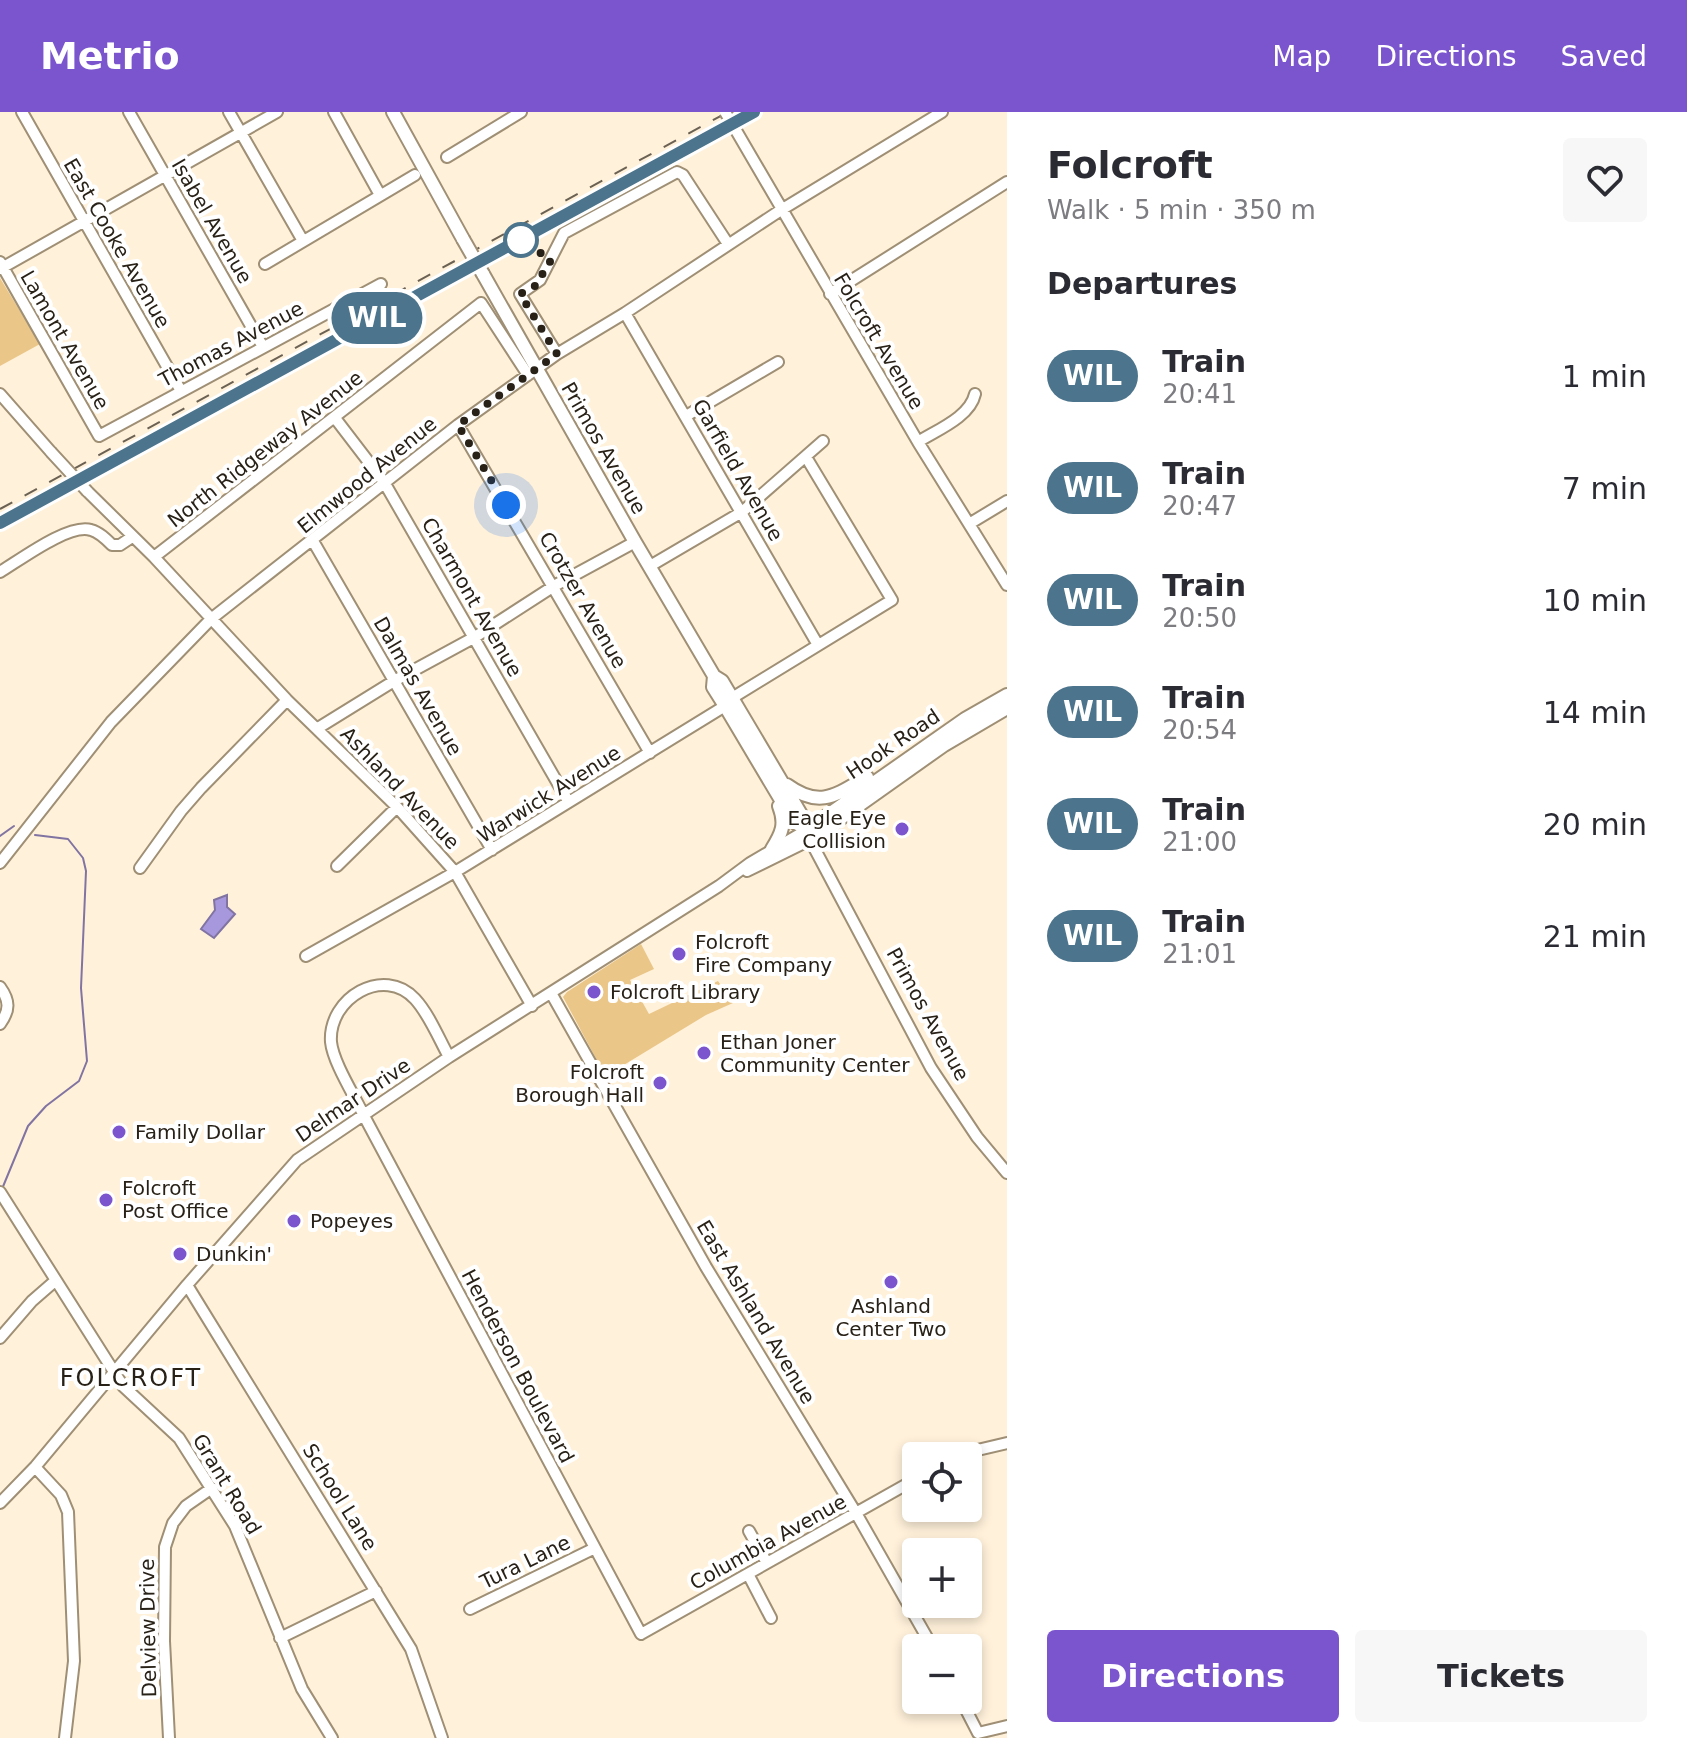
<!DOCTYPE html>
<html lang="en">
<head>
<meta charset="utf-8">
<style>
	body { margin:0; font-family:"DejaVu Sans",sans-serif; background:#f7f7f7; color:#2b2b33; height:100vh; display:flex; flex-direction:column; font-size:30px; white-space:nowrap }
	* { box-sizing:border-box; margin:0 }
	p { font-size:26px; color:#7c7c81 }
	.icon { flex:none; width:44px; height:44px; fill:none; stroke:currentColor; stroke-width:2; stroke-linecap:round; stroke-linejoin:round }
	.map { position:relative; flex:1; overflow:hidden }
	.sheet { display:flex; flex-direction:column; background:#fff; width:680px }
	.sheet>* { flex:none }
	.badge { padding:0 16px; border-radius:26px; font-size:28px; line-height:52px }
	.tools { position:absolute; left:902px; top:1330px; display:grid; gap:16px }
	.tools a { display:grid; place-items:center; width:80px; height:80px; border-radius:8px; background:#fff; box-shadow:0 4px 12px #0003; font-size:40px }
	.you { position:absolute; width:40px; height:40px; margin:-20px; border:6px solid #fff; border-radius:50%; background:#1a73e8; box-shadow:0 0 0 12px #1a73e833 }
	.map>.badge { position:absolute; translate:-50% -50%; box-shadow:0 0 0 4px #fff }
	h2 { padding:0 40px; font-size:30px; line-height:72px }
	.round { display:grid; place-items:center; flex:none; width:84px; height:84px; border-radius:8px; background:#f7f7f7 }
	.head { display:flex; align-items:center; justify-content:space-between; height:136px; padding:0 40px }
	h1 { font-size:38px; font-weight:700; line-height:60px }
	.primary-button { display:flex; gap:16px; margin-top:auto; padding:16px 40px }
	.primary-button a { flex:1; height:92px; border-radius:8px; background:#7b55ce; color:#fff; font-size:32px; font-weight:700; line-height:92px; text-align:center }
	.primary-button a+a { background:#f7f7f7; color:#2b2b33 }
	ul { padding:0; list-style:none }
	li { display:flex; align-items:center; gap:24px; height:112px; padding:0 40px }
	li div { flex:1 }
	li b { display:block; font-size:30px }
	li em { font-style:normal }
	li .badge { min-width:88px; font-weight:700; text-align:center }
	header { display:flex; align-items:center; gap:48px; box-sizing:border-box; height:112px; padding:0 40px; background:#7b55ce; color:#fff }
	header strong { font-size:38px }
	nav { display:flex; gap:44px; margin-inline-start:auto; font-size:28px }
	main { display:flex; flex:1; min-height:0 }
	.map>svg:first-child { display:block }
	.green { fill:#ebc689 }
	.water { fill:#a797dd; stroke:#8174a2; stroke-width:2 }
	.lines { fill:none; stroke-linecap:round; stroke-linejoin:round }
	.stream { stroke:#8174a2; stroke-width:2 }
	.minor-casing { stroke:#9f8f75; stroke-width:14 }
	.major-casing { stroke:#9f8f75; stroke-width:16 }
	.minor { stroke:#fff; stroke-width:10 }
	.major { stroke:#fff; stroke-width:12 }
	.rail { stroke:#6b6254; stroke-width:2; stroke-dasharray:14 14; stroke-linecap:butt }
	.minor-bridge-casing { stroke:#9f8f75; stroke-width:14; stroke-linecap:butt }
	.major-bridge-casing { stroke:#9f8f75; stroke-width:16; stroke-linecap:butt }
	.minor-bridge { stroke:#fff; stroke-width:10 }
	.major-bridge { stroke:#fff; stroke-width:12 }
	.line-casing { stroke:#fff; stroke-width:18 }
	.line { stroke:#4c748c; stroke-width:12 }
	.walk { stroke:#282117; stroke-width:8; stroke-dasharray:0 14.4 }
	.stop-dot { fill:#fff; stroke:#4c748c; stroke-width:4 }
	.poi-dot { fill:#7b55ce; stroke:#fff; stroke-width:3 }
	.labels { text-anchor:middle; stroke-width:8; stroke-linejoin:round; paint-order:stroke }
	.street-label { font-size:20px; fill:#282117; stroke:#fff }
	.poi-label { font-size:20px; fill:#282117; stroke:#fff; text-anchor:start }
	.quarter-label { font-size:24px; letter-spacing:2px; fill:#282117; stroke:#fff }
</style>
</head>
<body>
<header>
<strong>Metrio</strong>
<nav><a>Map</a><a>Directions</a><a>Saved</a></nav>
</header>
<main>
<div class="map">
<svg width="1007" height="1626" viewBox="0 0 1007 1626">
	<rect width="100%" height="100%" fill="#fff1da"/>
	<path class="green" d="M0 166 40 232 0 254Z
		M641 832 654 857 630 868 649 902 718 869 733 891 706 903 609 962 601 956 563 885 567 880Z"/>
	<path class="water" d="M227 783V795L235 802 214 826 201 817 215 798 214 788Z"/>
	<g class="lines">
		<path class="stream" d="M0 724 14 714
			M2 1077 28 1014 46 994 79 969 87 949 81 876 86 759 83 746 68 727 35 723"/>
		<g class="minor-casing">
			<path id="minor" d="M22 0 181 279
				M129 0 263 235
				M229 0 303 129
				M334 0 380 83
				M734 15 918 330 1007 473
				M447 45 521 0
				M0 150 99 324 381 172
				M265 152 415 63
				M0 157 277 0
				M830 182 1007 70
				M625 201 818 533
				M557 242 520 182 540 168 564 121 677 60 683 63 728 132
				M0 282 51 340
				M686 304 778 250
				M335 306 384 370 568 689
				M458 313 650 641
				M918 330C937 318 970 305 975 282
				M87 379 154 445 287 588 397 695 455 760 532 894
				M969 412 1007 389
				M313 429 492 738
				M154 445 481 191 528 263
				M650 454 742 400 823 329
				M0 460C20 448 69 411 91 418 99 420 106 427 112 433H120L132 425
				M732 586 892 488 806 345
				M318 616 394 569 475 525 554 474 635 430
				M0 751 111 610 211 507 458 313 557 242 625 201 781 98 942 0
				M337 754 397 695
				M140 756 181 699 201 676 287 588
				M747 759 810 728 931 956 977 1025 1007 1061
				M306 844 455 760 725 594
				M0 875C10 889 10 898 0 912
				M551 881 706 1155 856 1401 933 1536
				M449 945C439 927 429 902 415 887 384 853 328 886 331 930 333 950 354 983 363 1002L641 1522 916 1367
				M0 1080 123 1274 179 1326 235 1414 302 1577 332 1626
				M187 1173 411 1537 442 1626
				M0 1226 32 1189 55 1169
				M952 1344 1007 1331
				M35 1355 61 1383 68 1400 74 1549 65 1626
				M0 1391 35 1355 187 1173 297 1048 449 945 719 774 750 751 805 719
				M749 1419 767 1451
				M748 1462 771 1506
				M470 1497 595 1436
				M280 1526 376 1479
				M961 1588 978 1621 1007 1614
				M169 1626 164 1529 165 1435 173 1411 186 1394 212 1376"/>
		</g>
		<g class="major-casing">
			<path id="major" d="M393 0 463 127
				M483 162 635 430 714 564 722 569 802 704 801 714
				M714 564 713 575 725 594 794 710 801 714 810 728 944 633 1007 596
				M787 673C820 697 836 683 867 665
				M805 719 965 607 1007 583
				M772 737C782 721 786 712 779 694"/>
		</g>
		<use href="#minor" class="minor"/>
		<use href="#major" class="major"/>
		<path class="rail" d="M0 397 728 0
			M0 411 754 0"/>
		<g class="minor-bridge-casing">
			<path id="minor-bridge" d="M725 0 734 15
				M51 340 87 379"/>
		</g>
		<g class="major-bridge-casing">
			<path id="major-bridge" d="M463 127 483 162"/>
		</g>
		<use href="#minor-bridge" class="minor-bridge"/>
		<use href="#major-bridge" class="major-bridge"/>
	</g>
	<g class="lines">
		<g class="line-casing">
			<path id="line" d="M0 411 754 0"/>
		</g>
		<use href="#line" class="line"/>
		<path class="walk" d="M506 393 458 313 557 242 520 182 535 174 551 148 521 128"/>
	</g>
	<circle class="stop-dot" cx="521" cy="128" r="16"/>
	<g class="poi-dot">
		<circle cx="902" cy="717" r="8"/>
		<circle cx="679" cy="842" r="8"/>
		<circle cx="594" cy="880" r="8"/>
		<circle cx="704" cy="941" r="8"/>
		<circle cx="660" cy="971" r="8"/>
		<circle cx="119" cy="1020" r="8"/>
		<circle cx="106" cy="1088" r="8"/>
		<circle cx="294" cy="1109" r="8"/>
		<circle cx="180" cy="1142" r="8"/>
		<circle cx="891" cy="1170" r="8"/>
	</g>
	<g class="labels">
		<g class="street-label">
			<text transform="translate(212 109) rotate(60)" y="7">Isabel Avenue</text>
			<text transform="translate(117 131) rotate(60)" y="7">East Cooke Avenue</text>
			<text transform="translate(65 228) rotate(60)" y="7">Lamont Avenue</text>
			<text transform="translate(879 229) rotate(59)" y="7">Folcroft Avenue</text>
			<text transform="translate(231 232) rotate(-28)" y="7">Thomas Avenue</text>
			<text transform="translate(604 336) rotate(60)" y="7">Primos Avenue</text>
			<text transform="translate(265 337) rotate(-38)" y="7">North Ridgeway Avenue</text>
			<text transform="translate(738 358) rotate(60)" y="7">Garfield Avenue</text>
			<text transform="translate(367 363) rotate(-39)" y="7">Elmwood Avenue</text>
			<text transform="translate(472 485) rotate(60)" y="7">Charmont Avenue</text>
			<text transform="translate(583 488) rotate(60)" y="7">Crotzer Avenue</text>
			<text transform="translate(418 574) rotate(60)" y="7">Dalmas Avenue</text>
			<text transform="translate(893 632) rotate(-34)" y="7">Hook Road</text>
			<text transform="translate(400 676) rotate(46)" y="7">Ashland Avenue</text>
			<text transform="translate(549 682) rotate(-32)" y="7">Warwick Avenue</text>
			<text transform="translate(928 902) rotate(61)" y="7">Primos Avenue</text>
			<text transform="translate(353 988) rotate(-34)" y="7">Delmar Drive</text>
			<text transform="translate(756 1200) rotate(59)" y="7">East Ashland Avenue</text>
			<text transform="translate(518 1254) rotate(62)" y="7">Henderson Boulevard</text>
			<text transform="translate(227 1372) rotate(59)" y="7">Grant Road</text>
			<text transform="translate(340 1385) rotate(58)" y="7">School Lane</text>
			<text transform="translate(768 1430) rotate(-29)" y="7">Columbia Avenue</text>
			<text transform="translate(525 1450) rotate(-26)" y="7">Tura Lane</text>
			<text transform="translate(148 1516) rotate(-91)" y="7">Delview Drive</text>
		</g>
		<g class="poi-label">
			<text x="886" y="713" text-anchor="end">Eagle Eye<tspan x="886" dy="23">Collision</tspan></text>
			<text x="695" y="837">Folcroft<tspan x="695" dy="23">Fire Company</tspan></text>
			<text x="610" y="887">Folcroft Library</text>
			<text x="720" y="937">Ethan Joner<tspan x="720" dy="23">Community Center</tspan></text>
			<text x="644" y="967" text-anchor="end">Folcroft<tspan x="644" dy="23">Borough Hall</tspan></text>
			<text x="135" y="1027">Family Dollar</text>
			<text x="122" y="1083">Folcroft<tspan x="122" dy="23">Post Office</tspan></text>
			<text x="310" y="1116">Popeyes</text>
			<text x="196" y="1149">Dunkin'</text>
			<text x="891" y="1201" text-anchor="middle">Ashland<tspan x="891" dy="23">Center Two</tspan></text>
		</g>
		<g class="quarter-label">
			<text x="131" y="1274">FOLCROFT</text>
		</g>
	</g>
</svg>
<div class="tools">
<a><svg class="icon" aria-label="locate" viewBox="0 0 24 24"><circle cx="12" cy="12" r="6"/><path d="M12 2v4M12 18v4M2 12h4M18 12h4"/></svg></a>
<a>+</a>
<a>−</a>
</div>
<div class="you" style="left:506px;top:393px"></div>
<b class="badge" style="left:377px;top:206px;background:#4c748c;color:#fff">WIL</b>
</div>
<section class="sheet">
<div class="head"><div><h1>Folcroft</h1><p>Walk · 5 min · 350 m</p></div><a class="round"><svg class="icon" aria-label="heart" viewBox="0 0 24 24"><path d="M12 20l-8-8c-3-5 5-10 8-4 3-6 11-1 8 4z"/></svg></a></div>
<h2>Departures</h2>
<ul>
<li><span class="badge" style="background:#4c748c;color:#fff">WIL</span><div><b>Train</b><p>20:41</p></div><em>1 min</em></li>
<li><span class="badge" style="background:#4c748c;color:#fff">WIL</span><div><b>Train</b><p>20:47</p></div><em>7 min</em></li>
<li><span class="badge" style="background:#4c748c;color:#fff">WIL</span><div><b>Train</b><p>20:50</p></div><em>10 min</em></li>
<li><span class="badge" style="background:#4c748c;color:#fff">WIL</span><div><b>Train</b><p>20:54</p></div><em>14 min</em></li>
<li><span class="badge" style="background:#4c748c;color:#fff">WIL</span><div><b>Train</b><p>21:00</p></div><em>20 min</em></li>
<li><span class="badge" style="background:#4c748c;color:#fff">WIL</span><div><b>Train</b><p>21:01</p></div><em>21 min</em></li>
</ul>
<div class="primary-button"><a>Directions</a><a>Tickets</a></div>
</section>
</main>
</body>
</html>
